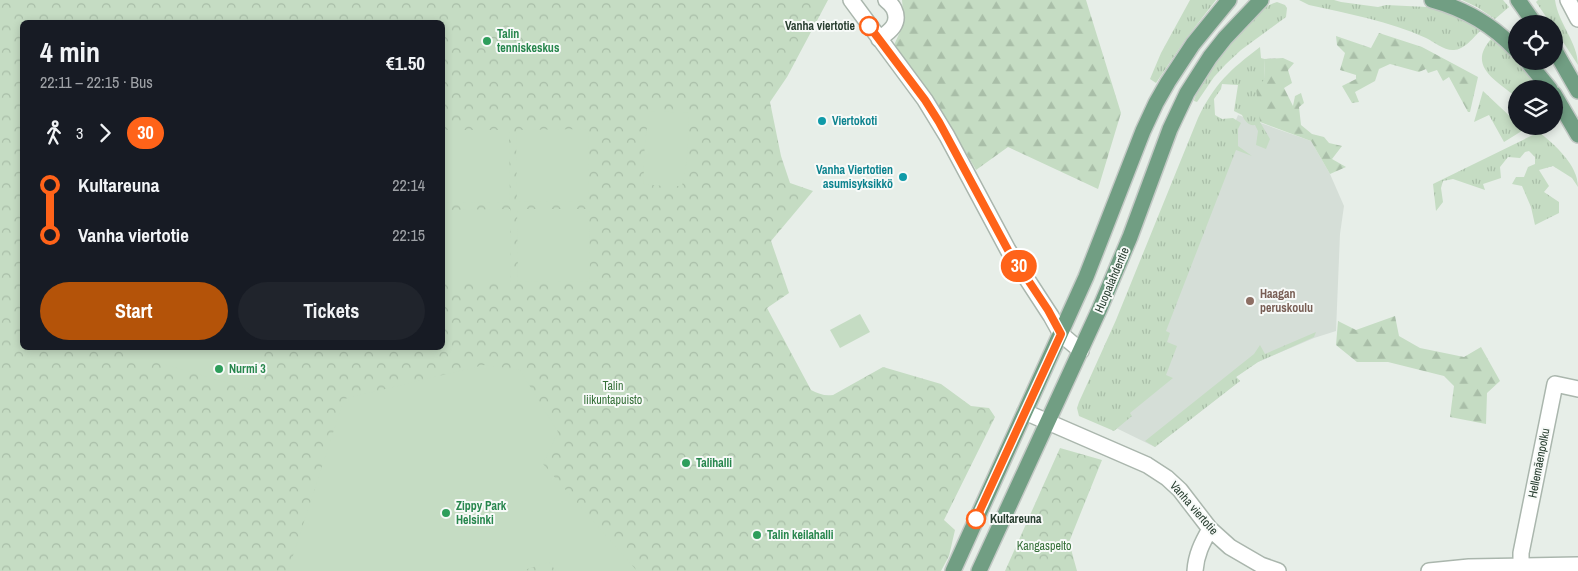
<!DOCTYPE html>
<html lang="en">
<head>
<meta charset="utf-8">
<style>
	body { margin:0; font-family:"Archivo Narrow",sans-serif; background:#20242c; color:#f1f3f6; height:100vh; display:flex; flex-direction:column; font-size:19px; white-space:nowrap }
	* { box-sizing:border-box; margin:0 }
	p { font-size:16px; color:#9ea1a6 }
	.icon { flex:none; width:28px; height:28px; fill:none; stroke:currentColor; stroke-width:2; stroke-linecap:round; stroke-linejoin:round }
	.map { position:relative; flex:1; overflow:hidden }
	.side { position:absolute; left:20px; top:20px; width:425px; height:330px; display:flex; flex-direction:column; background:#171b24; border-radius:8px; box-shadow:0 2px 8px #0003 }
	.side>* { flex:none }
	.badge { padding:0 10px; border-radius:16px; font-size:18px; line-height:32px }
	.buttons { position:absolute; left:1508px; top:15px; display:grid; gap:10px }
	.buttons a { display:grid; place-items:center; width:55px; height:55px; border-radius:50%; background:#171b24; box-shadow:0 2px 8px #0003; font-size:25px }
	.map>.badge { position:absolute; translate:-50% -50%; box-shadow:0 0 0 2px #fff }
	.legs { display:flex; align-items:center; gap:8px; height:55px; padding:0 20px; font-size:16px }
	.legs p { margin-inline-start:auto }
	.summary { display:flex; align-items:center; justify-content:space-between; height:85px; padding:0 20px }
	h1 { font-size:28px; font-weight:700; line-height:38px }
	.button { display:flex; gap:10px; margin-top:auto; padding:10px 20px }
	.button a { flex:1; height:58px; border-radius:30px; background:#b45309; color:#fff; font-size:20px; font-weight:700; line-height:58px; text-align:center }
	.button a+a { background:#20242c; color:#f1f3f6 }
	ul { padding:0 20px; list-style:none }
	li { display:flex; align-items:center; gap:18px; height:50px; font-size:19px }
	li i { display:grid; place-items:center; width:8px; height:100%; margin:0 6px; background:currentColor }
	li i::after { content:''; width:12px; height:12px; margin:-6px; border:4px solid; border-radius:50%; background:#171b24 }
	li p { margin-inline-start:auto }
	li:first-child i { background:linear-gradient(#0000 50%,currentColor 0) }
	li:last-child i { background:linear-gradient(currentColor 50%,#0000 0) }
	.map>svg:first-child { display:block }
	.built { fill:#d5ded7 }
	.grass { fill:url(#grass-tufts) }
	.forest { fill:url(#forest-firs) }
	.park { fill:url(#park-crowns); fill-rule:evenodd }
	.pitch { fill:#c5dcc3 }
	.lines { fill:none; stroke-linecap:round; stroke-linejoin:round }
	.minor-casing { stroke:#aab6ad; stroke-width:18 }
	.major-casing { stroke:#c3c9c5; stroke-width:18 }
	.minor { stroke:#fff; stroke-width:15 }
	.major { stroke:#719e83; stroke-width:15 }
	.line-1-casing { stroke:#fff; stroke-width:11 }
	.line-1 { stroke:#ff6319; stroke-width:8 }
	.stop-1-dot { fill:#fff; stroke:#ff6319; stroke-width:2.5 }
	.leisure-dot { fill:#2e9e5b; stroke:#f7faf8; stroke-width:2 }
	.culture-dot { fill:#0f9aa8; stroke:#f7faf8; stroke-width:2 }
	.education-dot { fill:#8d6e63; stroke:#f7faf8; stroke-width:2 }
	.labels { text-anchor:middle; stroke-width:4; stroke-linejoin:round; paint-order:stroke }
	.stop-label { font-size:12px; font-weight:bold; fill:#283e30; stroke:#f7faf8; text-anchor:end }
	.leisure-label { font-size:12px; font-weight:bold; fill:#27864d; stroke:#f7faf8; text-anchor:start }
	.culture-label { font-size:12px; font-weight:bold; fill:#0d838f; stroke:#f7faf8; text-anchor:start }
	.street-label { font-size:12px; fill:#283e30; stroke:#f7faf8 }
	.education-label { font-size:12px; font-weight:bold; fill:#785e54; stroke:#f7faf8; text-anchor:start }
	.park-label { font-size:12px; fill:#367039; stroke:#f7faf8 }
</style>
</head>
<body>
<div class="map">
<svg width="1578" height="571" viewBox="0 0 1578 571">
	<defs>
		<pattern id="grass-tufts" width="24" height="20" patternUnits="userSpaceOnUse" patternTransform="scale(1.25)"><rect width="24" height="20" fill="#c5dcc3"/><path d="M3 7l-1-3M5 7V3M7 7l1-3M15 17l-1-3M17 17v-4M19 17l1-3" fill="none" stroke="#a9bea8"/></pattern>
		<pattern id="forest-firs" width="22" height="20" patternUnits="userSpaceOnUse" patternTransform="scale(1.25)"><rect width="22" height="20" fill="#c5dcc3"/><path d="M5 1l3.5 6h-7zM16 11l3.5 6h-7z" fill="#a9bea8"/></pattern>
		<pattern id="park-crowns" width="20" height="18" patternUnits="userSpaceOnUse" patternTransform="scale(1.25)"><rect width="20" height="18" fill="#c5dcc3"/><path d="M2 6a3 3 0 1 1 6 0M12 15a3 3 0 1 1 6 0" fill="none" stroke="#a9bea8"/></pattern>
	</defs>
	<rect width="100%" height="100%" fill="#e7eee8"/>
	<path class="built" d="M1238 115 1311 141 1330 174 1344 206 1340 234 1336 331 1314 338 1258 362 1236 377 1240 381 1155 447 1112 426Z"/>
	<path class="grass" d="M1190 0H1216L1185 40 1156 83 1150 79 1161 53Z
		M1299 0H1334L1341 2 1378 7 1386 5 1427 7 1457 16 1481 30C1474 37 1464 50 1454 50 1445 51 1434 42 1426 38 1389 21 1349 14 1309 5Z
		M1462 0H1503L1509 7 1495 19 1477 7Z
		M1538 0H1555C1558 23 1578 43 1578 65L1554 28V24H1551L1536 2Z
		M1277 2 1285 5 1287 8 1286 17 1241 50 1226 64 1214 77 1197 102 1194 101C1200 80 1247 19 1266 7 1269 5 1273 3 1277 2Z
		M1492 38C1510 53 1524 70 1539 89H1516V97C1496 80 1466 66 1492 38Z
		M1260 47 1261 58 1264 59 1265 79 1260 122 1270 139 1266 149 1256 145 1258 131 1255 125C1248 126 1245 121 1242 115L1234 111 1238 85 1222 84 1221 89 1214 99 1215 115 1222 119 1233 118 1241 123 1238 129V146L1252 156 1236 150 1166 331 1170 333 1167 342 1177 346 1166 375 1173 378 1130 413 1132 416 1114 431 1079 416 1077 408 1079 402 1116 320 1198 118C1215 83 1230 70 1260 47Z
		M1483 91 1516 122V126H1521L1525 129 1504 142 1489 115 1474 122Z
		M1539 132C1555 145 1578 165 1578 187L1572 178 1553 166 1539 170 1549 186 1544 192 1559 202V213L1535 225 1531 207 1522 186 1512 184 1516 177H1524L1528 167 1535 164V157L1529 151 1525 152 1520 158 1508 157 1500 167 1501 178 1483 184 1485 190 1453 179 1443 181 1441 188 1443 202 1436 211 1433 184Z
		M1316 332 1314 337 1258 362 1236 377 1240 381 1155 447 1145 441 1254 354 1260 345 1265 354Z"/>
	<path class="forest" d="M902 0H1086L1121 113 1098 189 1008 147 976 170 942 112 894 45 904 23Z
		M1379 33 1422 47 1478 77 1470 112H1468L1449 77 1443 81 1437 70 1428 73 1426 69 1419 72 1390 64 1379 69 1375 81 1355 92 1359 102 1352 103 1342 86 1356 79V75L1340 70 1345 53 1337 45 1336 36 1371 48Z
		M1283 58 1294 63 1288 70 1292 83 1284 88 1293 106 1295 96 1301 93 1304 103 1299 107 1301 125 1312 134 1324 137 1329 143 1342 146 1332 159 1346 167 1330 174 1311 141 1260 122 1256 88 1265 79 1264 59Z
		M1395 316 1399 336 1420 348 1464 357 1481 347 1500 381 1487 393 1486 424 1450 417 1454 386 1444 376 1388 362H1357L1336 345 1338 321 1356 330Z"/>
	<path class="park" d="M0 0H828L787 77 770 102 781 156 790 183 813 191 771 241 789 293 767 308 811 390C819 394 824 396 833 395L883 367 941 384 971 406 989 408 995 417 944 520 955 530 949 556 941 571H0ZM22 22H442V348H22Z
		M1060 448 1102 460 1069 542 1077 571H1005Z"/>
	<path class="pitch" d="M650 111 688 113C689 137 688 162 682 186H663L644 184C643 160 645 134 650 111Z
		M588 129 589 201 517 202 516 130Z
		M443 130H509L510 202 443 203Z
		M510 209 511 282H443V210Z
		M517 209H589L590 281 518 282Z
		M860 314 870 332 840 348 830 330Z
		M108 348H264L252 390Z
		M484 365 520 370 558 432 543 464 637 571H556L549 562 521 571H288L344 399Z"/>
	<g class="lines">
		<g class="minor-casing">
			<path id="minor" d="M851 0 925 100 947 136 1008 250 1051 316 1061 334 1081 351
				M1568 0 1578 19
				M879 39C889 32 901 24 894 9 892 5 890 3 886 0
				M1025 412 1147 465 1167 478 1180 490 1210 529 1230 547 1261 565 1278 571
				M1521 566V553L1555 384 1578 389
				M1195 571C1196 555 1202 543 1210 529
				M1429 571 1469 567 1578 565"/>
		</g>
		<g class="major-casing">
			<path id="major" d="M1432 0C1465 9 1493 25 1516 50
				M1518 0 1535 24
				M1554 49 1578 91
				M1527 61 1550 89
				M1554 94 1578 135
				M953 571 1086 277 1143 131 1156 103 1168 82 1193 44 1229 0
				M979 571 1100 308 1130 237 1170 129 1187 93 1210 57 1225 38 1261 0"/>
		</g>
		<use href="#minor" class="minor"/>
		<use href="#major" class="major"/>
	</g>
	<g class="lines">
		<g class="line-1-casing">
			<path id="line-1" d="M869 26 925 100 939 122 1008 250 1048 310 1061 334 976 519"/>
		</g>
		<use href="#line-1" class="line-1"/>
	</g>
	<g class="stop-1-dot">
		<circle cx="869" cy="26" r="9"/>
		<circle cx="976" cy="519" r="9"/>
	</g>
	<g class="leisure-dot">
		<circle cx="487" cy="41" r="5"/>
		<circle cx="219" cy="369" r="5"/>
		<circle cx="686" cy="463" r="5"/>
		<circle cx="446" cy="513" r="5"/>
		<circle cx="757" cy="535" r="5"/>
	</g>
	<g class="culture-dot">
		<circle cx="822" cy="121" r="5"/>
		<circle cx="903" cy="177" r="5"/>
	</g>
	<circle class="education-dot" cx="1250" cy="301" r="5"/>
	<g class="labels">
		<g class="stop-label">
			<text x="855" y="30">Vanha viertotie</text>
			<text x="990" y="523" text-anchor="start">Kultareuna</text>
		</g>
		<g class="leisure-label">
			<text x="497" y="38">Talin<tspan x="497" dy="14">tenniskeskus</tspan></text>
			<text x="229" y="373">Nurmi 3</text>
			<text x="696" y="467">Talihalli</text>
			<text x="456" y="510">Zippy Park<tspan x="456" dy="14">Helsinki</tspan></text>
			<text x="767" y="539">Talin keilahalli</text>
		</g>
		<g class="culture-label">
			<text x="832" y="125">Viertokoti</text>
			<text x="893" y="174" text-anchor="end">Vanha Viertotien<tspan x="893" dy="14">asumisyksikkö</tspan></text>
		</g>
		<g class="street-label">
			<text transform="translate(1112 280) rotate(-67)" y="4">Huopalahdentie</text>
			<text transform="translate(1539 463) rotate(-79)" y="4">Hellemäenpolku</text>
			<text transform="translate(1194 508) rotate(49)" y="4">Vanha viertotie</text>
		</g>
		<g class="education-label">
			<text x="1260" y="298">Haagan<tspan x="1260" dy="14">peruskoulu</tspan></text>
		</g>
		<g class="park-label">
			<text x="613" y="390">Talin<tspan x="613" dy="14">liikuntapuisto</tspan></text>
			<text x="1044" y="550">Kangaspelto</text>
		</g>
	</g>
</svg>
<div class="buttons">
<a><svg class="icon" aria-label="locate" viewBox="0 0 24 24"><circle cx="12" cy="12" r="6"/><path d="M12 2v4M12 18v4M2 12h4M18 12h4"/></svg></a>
<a><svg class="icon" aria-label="layers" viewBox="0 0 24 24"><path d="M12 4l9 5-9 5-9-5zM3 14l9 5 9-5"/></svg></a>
</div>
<b class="badge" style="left:1019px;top:266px;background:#ff6319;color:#fff">30</b>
<section class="side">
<div class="summary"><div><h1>4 min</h1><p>22:11 – 22:15 · Bus</p></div><b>€1.50</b></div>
<div class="legs"><svg class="icon" aria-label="walk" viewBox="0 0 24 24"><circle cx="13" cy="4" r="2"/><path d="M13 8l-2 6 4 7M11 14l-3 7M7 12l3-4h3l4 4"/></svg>3<svg class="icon" aria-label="forward" viewBox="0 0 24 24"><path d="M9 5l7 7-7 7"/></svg><b class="badge" style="background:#ff6319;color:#fff">30</b></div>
<ul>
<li><i style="color:#ff6319"></i><b>Kultareuna</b><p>22:14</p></li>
<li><i style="color:#ff6319"></i><b>Vanha viertotie</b><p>22:15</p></li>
</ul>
<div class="button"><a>Start</a><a>Tickets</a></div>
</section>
</div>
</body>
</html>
